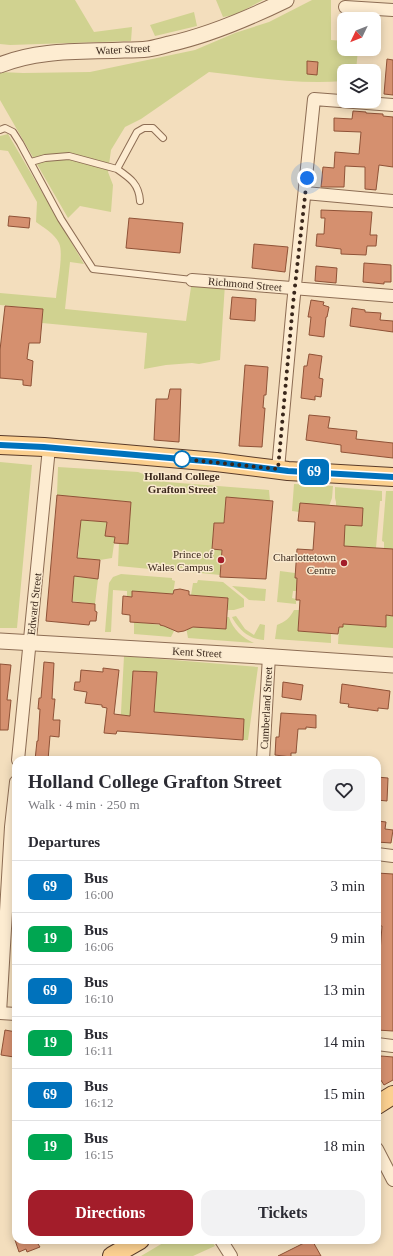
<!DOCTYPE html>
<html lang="en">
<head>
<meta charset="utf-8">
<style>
	body { margin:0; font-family:"Times New Roman",serif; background:#f2f2f3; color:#2b2b33; height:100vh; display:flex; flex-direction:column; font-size:15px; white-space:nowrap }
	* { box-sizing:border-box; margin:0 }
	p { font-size:13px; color:#7c7c81 }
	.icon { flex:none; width:22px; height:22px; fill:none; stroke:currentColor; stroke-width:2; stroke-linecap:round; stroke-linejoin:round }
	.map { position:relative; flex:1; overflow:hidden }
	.sheet { position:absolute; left:12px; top:756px; width:369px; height:488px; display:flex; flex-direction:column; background:#fff; border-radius:12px; box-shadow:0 2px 10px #0003 }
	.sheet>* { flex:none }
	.badge { padding:0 8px; border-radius:6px; font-size:14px; line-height:26px }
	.needle { width:26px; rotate:227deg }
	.fabs { position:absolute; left:337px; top:12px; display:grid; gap:8px }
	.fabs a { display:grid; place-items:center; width:44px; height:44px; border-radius:8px; background:#fff; box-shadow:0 2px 10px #0003; font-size:20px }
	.you { position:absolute; width:20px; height:20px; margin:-10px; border:3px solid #fff; border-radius:50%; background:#1a73e8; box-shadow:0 0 0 6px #1a73e833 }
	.map>.badge { position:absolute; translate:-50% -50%; box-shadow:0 0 0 2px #fff }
	h2 { padding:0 16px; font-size:15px; line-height:36px }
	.round { display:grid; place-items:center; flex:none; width:42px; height:42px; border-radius:12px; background:#f2f2f3 }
	.summary { display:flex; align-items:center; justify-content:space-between; height:68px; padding:0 16px }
	h1 { font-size:19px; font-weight:700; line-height:30px }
	.button { display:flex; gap:8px; margin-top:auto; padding:8px 16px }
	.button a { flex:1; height:46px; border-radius:12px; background:#a31d2a; color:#fff; font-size:16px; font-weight:700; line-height:46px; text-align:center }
	.button a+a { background:#f2f2f3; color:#2b2b33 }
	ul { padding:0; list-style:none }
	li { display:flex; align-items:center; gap:12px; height:52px; padding:0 16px; border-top:1px solid #e1e1e2 }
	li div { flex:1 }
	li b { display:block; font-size:15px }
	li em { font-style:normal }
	li .badge { min-width:44px; font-weight:700; text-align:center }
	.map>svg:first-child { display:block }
	.green { fill:#d0d290 }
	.building { fill:#d5906f; stroke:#8f5237 }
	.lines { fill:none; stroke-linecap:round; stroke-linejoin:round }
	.service-casing { stroke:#8d6d54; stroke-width:8 }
	.minor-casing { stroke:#8d6d54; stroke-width:14 }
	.tertiary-casing { stroke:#8d6d54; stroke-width:17 }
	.primary-casing { stroke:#5a3b29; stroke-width:20 }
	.service { stroke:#fdecd1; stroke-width:6 }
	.minor { stroke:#fdecd1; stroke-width:12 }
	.tertiary { stroke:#fdecd1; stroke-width:15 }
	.primary { stroke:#fbd090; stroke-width:18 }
	.line-casing { stroke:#fff; stroke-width:9 }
	.line { stroke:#0072bc; stroke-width:6 }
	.walk { stroke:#3a271b; stroke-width:4; stroke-dasharray:0 7.2 }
	.stop-dot { fill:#fff; stroke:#0072bc; stroke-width:2 }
	.poi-dot { fill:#a31d2a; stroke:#f9e9ce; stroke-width:1.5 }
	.labels { text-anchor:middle; stroke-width:3; stroke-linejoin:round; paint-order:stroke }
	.street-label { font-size:11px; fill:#3a271b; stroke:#f9e9ce }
	.stop-label { font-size:11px; font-weight:bold; fill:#3a271b; stroke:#f9e9ce }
	.poi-label { font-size:11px; fill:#3a271b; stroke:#f9e9ce; text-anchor:end }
</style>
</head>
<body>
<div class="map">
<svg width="393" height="1256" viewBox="0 0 393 1256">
	<rect width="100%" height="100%" fill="#f3debd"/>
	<path class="green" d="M0 0H75L94 32 132 27 131 41 10 45 0 44Z
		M216 0H263L235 15 223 17Z
		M312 0H331V40L344 41V49H358L356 71H344V81C299 85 254 77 209 72L141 119 125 127 111 150 108 172 113 185 111 212 80 206 68 218 0 100V72L23 73 90 72 195 50 235 33 269 22Z
		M194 12 197 26 155 36 150 25Z
		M8 134 84 264 70 262 65 309 186 321 191 287 225 284 220 360 199 364 192 363 166 365 144 369 147 333 42 323 43 309 0 305V293L56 298C57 286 64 253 59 243 55 234 43 227 36 222L37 202 8 151 0 150V136Z
		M0 462 32 465 17 628H0Z
		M58 467 138 472 157 479 167 482 269 490 270 501 226 497 224 523H214L212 548 222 550 220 575 191 572C185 567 178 567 172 571L118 566 119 543H128L131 502 57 495Z
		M294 484 333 486 332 498 329 506 300 503 299 512 292 511Z
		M335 487 382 491V501H380L376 548 359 547 343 552 345 525 336 506V502L335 498Z
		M386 491H393V550L384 549V542L382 541Z
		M81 520 107 522 106 536 115 537 112 558 100 560 78 558Z
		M280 571 295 573V578H301L300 591H293L292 598 296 599V604L277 602Z
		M121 574 172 578V580L175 581 173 594 132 591V597L127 596V591L113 590 111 632H105L109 583 113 577Z
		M74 576 98 579 95 604 72 601Z
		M198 580 223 582 244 599V607L234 610H228V598L191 595 193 583H197Z
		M232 586 266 589 265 601 249 600Z
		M294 610H299L298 631 331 634V643L275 639 277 625C285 622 290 618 294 610Z
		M386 615 393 616V648L338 644 339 627 343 624 385 627Z
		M236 616 245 629 254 635 260 624 265 625 264 640C250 639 241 632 233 619L232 617Z
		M227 617H229C233 630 243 638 254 643L188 638 186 627 193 628V627L226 629Z
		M134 622 170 626V629L174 631 171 637 134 634Z
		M124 656 258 667 248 740H243L244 719 154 712 157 672 133 671 129 732 120 731Z
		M168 1240H211L215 1246 193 1256H141Z"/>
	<path class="building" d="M387 59 393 60V95L384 94Z
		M307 61 318 62 317 75 307 74Z
		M353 111 366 112V113L383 114V116L393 117V167L379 165 376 190 365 189V167L345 166 344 187H321L323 167 334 168 335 152 359 154 361 132 334 131V118L352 119Z
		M321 210 372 212 370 235H377L376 246H367L366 255 341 254V249L316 246 317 234H324L325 218H321Z
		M9 216 30 218 29 228 8 226Z
		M129 218 183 223 180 253 126 248Z
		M254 244 288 247 285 272 252 268Z
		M364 263 391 265V282H384V284L363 282Z
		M316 266 337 268 336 283 315 281Z
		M232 297 256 299 255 321 230 319Z
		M311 300 324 302 323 305 329 307 327 317H326L324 337 309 335 311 317H308Z
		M5 306 43 309 40 343H29L27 359 33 361 31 386 23 385V380L0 378V350Z
		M352 308 365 310V312L381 313 380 320 393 321V332L350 326Z
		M309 354 322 356 319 378 323 379 321 397 315 396V400L301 398 304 366H307Z
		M245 365 268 367 266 395H264L263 408H265L262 447 239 446Z
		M170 389H181L179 442 154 440 156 399H168Z
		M309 415 330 417 328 428 357 431 356 439 393 443V458L341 452V445L306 440Z
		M57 495 131 502 128 544 114 543 115 537 105 536 107 522 81 520 77 558 100 560 98 579 74 576 72 602 95 604V611L97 612 96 621H90L89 625 46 621Z
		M226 497 273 501 266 579 220 577 222 550 212 549 214 523H224Z
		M300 503 363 508 362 526 345 525 344 546 393 549V616L386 615V627L343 624V627H339L338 634 298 631 300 600H296L297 578H295L297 549 313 550 315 522 298 521Z
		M180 589 189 591V595L228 598 226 629 193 627 184 631 178 632 164 626 160 625V624L130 622V615L122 614 123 596 132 597V591L173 594 174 590Z
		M44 662 54 663 52 699H55L53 720H60L59 737 50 736 48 760H35L37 741H38L40 709H38L39 698H41Z
		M0 664 11 665 7 700H11L8 730H0Z
		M103 668 119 670 114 714 130 716 133 671 157 672 154 712 244 719 243 740 117 731 116 734 104 733 107 708 102 707V705L85 703 87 692 74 690 75 682H80L81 670 103 672Z
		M283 682 303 685 301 700 282 697Z
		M342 684 390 691 388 709 378 708V711L348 707 349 704 340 703Z
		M281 713 316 715V728L306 727V729H298L296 753H291V757L275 755 276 737H279Z
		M377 777 388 778 387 801 377 800Z
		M378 821 386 822 385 829 393 830 391 843 377 842Z
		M377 873 393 874V1031L377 1030V964L379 965 382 926H377Z
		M5 1030 16 1032V1043L14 1057 1 1055Z
		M381 1056 393 1057V1080L384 1085 377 1074V1066Z
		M15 1240H46L38 1244 40 1247 27 1252 26 1249 19 1252Z
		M310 1240H312L321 1256H278Z"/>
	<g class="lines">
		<g class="service-casing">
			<path id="service" d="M0 130 5 128 13 132 20 143 61 219 93 269 192 280
				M31 162 45 158 69 156 117 169 137 132 144 128H153L163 138
				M117 169C130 178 139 184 140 201"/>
		</g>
		<g class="minor-casing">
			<path id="minor" d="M345 7 393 10
				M305 193 393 201
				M192 280 393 296
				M278 469 293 305 314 99 393 105
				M18 760 49 448
				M263 760 269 656
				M377 854 393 856
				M0 1013 11 827 16 782
				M0 1013 16 1014
				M377 1044 393 1046
				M377 1149 393 1180
				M221 1240 231 1256"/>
		</g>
		<g class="tertiary-casing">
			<path id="tertiary" d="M0 65C39 49 82 52 124 50 132 50 140 50 148 49 155 48 162 46 169 44 210 35 249 18 286 0
				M0 641 260 656 393 665"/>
		</g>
		<g class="primary-casing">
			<path id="primary" d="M0 445 44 447 216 462 288 471 393 477
				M377 1105 393 1095
				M112 1256 140 1240"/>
		</g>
		<use href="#service" class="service"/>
		<use href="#minor" class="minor"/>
		<use href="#tertiary" class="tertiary"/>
		<use href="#primary" class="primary"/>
	</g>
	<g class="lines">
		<g class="line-casing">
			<path id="line" d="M0 445 44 447 216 462 288 471 393 477"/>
		</g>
		<use href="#line" class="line"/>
		<path class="walk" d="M182 459 278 469 293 304 307 178"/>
	</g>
	<circle class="stop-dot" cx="182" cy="459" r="8"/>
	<g class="poi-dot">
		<circle cx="221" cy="560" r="4"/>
		<circle cx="344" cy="563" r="4"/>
	</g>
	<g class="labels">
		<g class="street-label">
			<text transform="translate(123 49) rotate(-3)" y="4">Water Street</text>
			<text transform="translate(245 284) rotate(5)" y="4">Richmond Street</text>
			<text transform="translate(34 604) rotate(-84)" y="4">Edward Street</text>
			<text transform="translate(197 652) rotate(3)" y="4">Kent Street</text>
			<text transform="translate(266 708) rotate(-87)" y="4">Cumberland Street</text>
		</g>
		<g class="stop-label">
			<text x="182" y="480">Holland College<tspan x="182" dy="13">Grafton Street</tspan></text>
		</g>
		<g class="poi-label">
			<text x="213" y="558">Prince of<tspan x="213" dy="13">Wales Campus</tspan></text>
			<text x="336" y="561">Charlottetown<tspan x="336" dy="13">Centre</tspan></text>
		</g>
	</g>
</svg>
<div class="fabs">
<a><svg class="needle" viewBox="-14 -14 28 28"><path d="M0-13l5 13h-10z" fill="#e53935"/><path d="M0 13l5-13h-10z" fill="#7c7c81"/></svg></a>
<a><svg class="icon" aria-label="layers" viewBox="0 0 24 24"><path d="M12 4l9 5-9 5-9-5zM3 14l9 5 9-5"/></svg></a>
</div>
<div class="you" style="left:307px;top:178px"></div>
<b class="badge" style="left:314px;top:472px;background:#0072bc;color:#fff">69</b>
<section class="sheet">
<div class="summary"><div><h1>Holland College Grafton Street</h1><p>Walk · 4 min · 250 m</p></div><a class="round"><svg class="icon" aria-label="heart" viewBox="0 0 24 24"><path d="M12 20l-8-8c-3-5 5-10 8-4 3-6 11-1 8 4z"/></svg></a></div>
<h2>Departures</h2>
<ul>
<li><span class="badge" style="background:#0072bc;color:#fff">69</span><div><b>Bus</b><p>16:00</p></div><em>3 min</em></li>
<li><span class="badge" style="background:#00a651;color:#fff">19</span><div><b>Bus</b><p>16:06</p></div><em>9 min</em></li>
<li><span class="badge" style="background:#0072bc;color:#fff">69</span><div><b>Bus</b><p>16:10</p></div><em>13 min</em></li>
<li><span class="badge" style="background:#00a651;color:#fff">19</span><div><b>Bus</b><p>16:11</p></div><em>14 min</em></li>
<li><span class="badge" style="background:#0072bc;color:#fff">69</span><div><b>Bus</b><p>16:12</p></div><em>15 min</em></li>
<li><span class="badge" style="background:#00a651;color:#fff">19</span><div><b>Bus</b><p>16:15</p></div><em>18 min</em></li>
</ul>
<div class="button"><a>Directions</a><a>Tickets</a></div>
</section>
</div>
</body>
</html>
